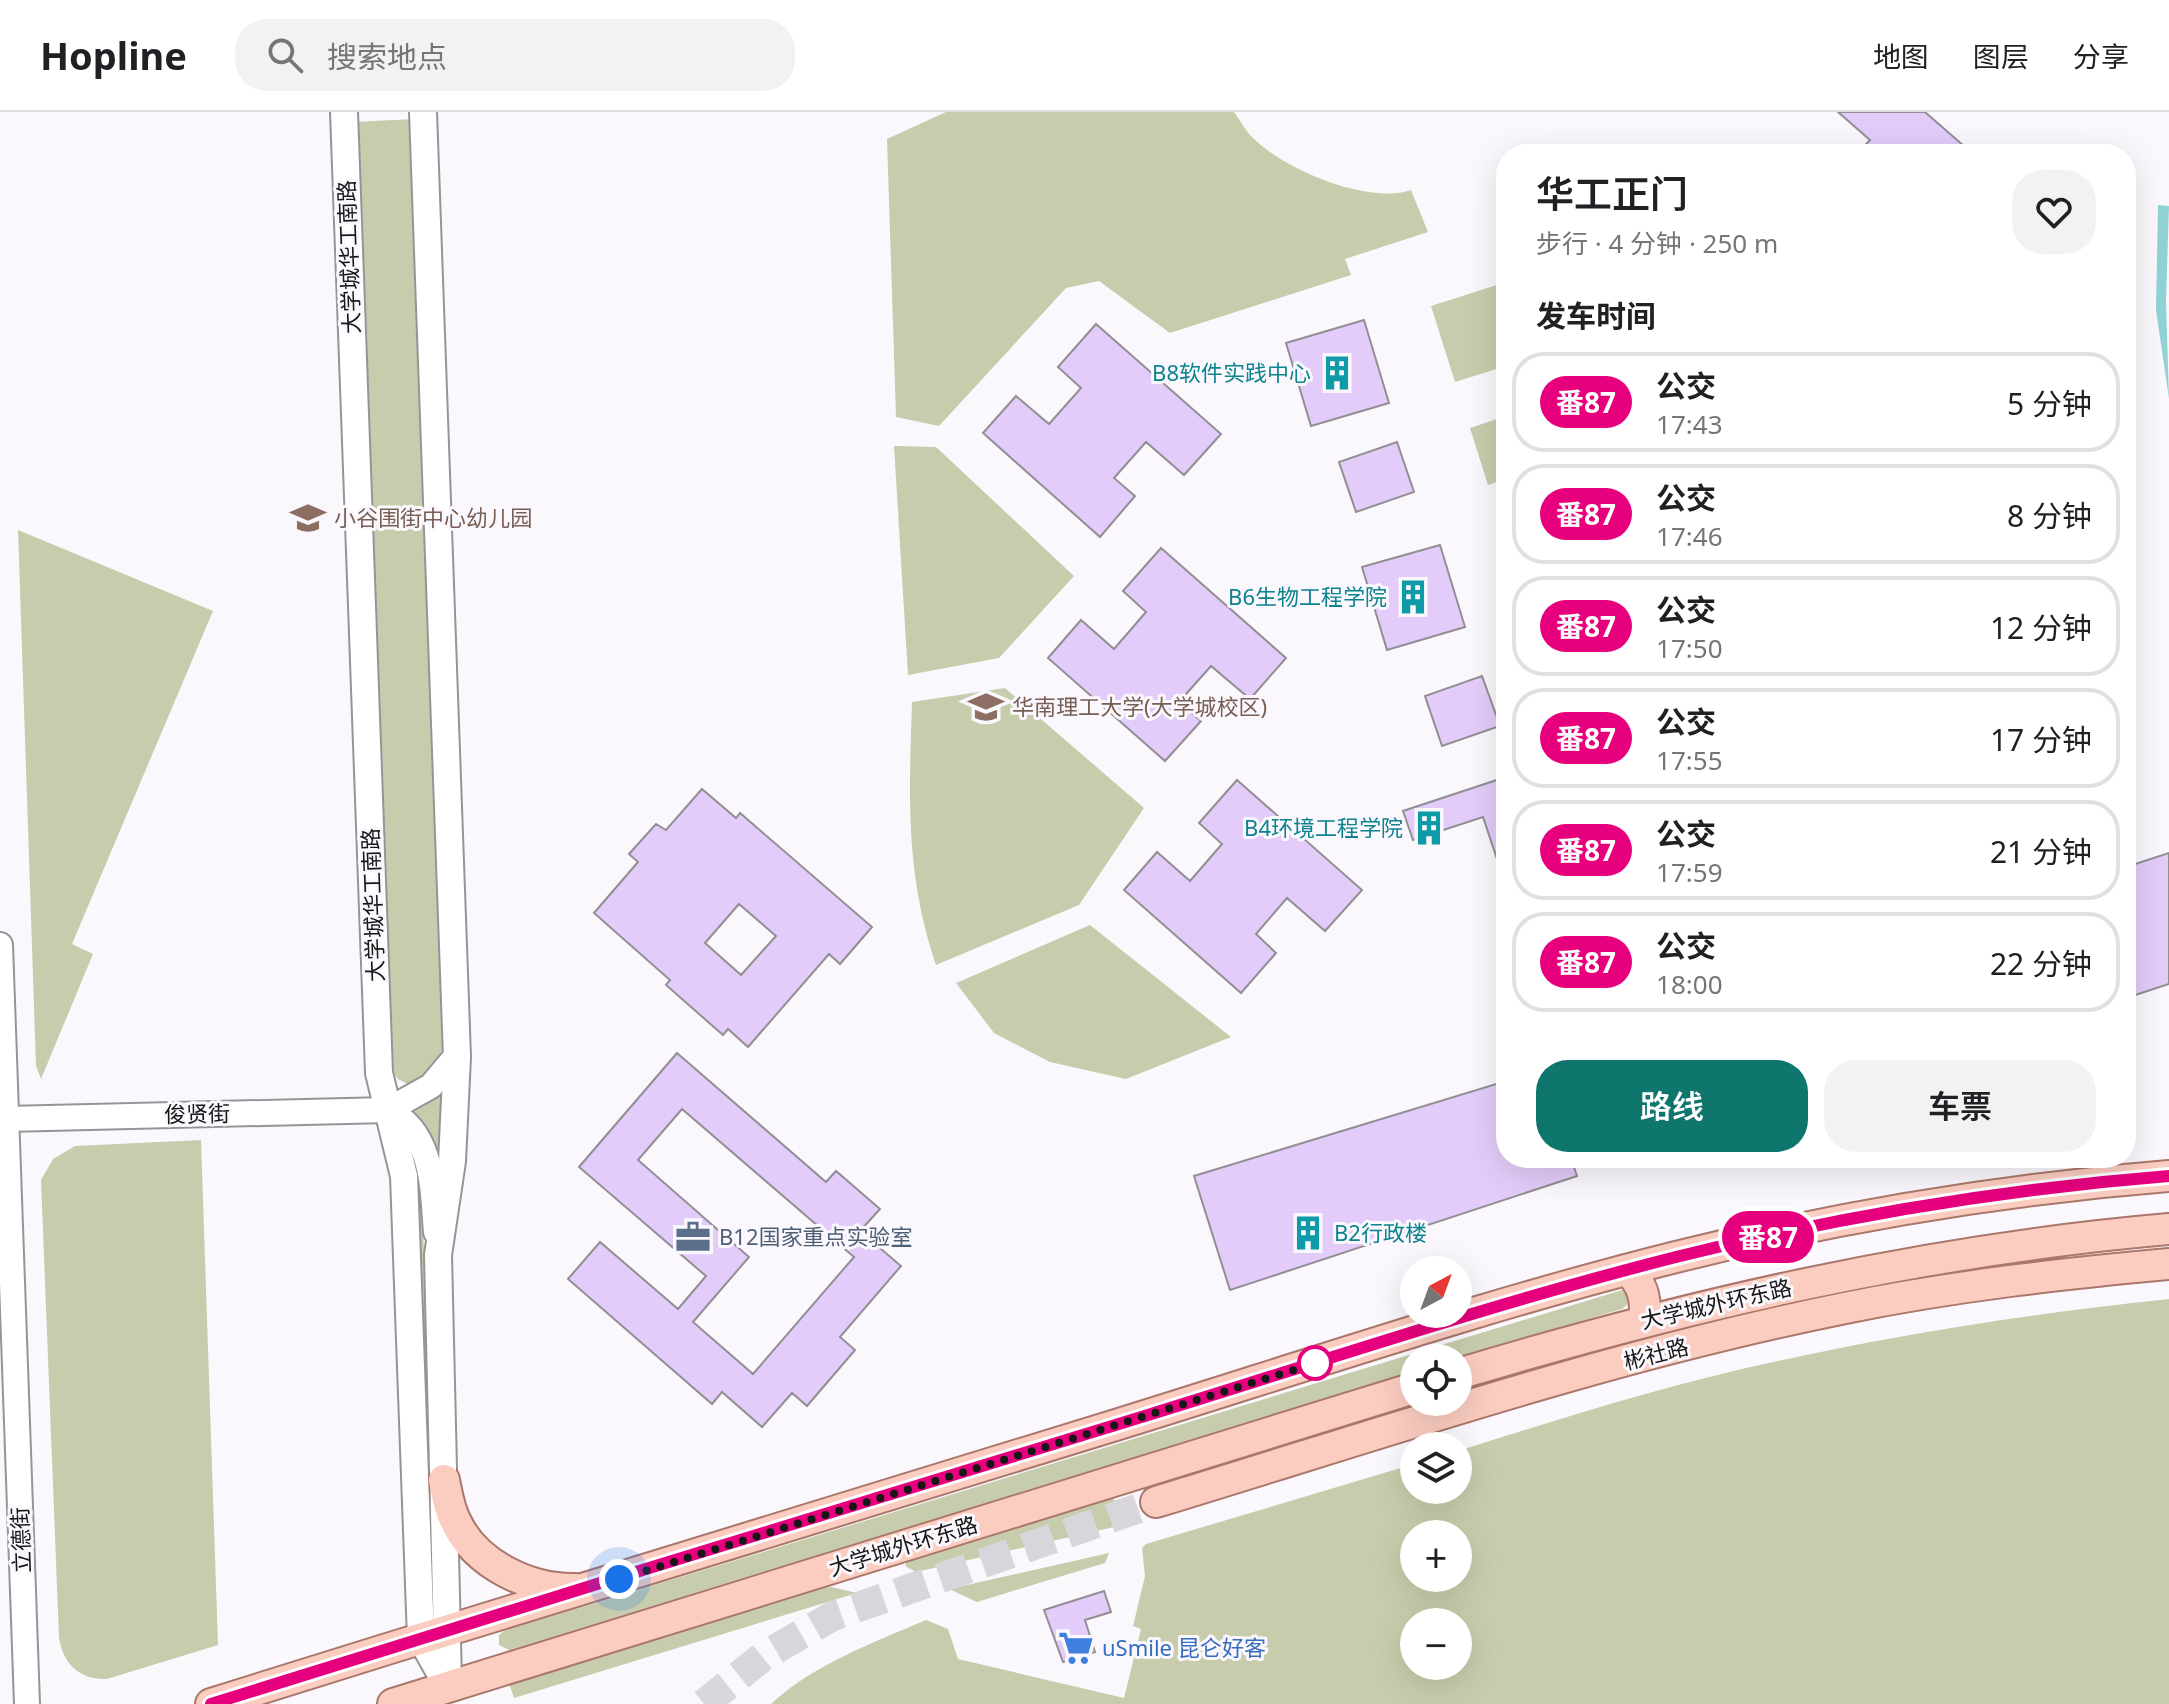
<!DOCTYPE html>
<html lang="zh">
<head>
<meta charset="utf-8">
<style>
	body { margin:0; font-family:"Noto Sans","Noto Sans SC",sans-serif; background:#f2f2f2; color:#202124; height:100vh; display:flex; flex-direction:column; font-size:30px; white-space:nowrap }
	* { box-sizing:border-box; margin:0 }
	p { font-size:26px; color:#757577 }
	.icon { flex:none; width:44px; height:44px; fill:none; stroke:currentColor; stroke-width:2; stroke-linecap:round; stroke-linejoin:round }
	.map { position:relative; flex:1; overflow:hidden }
	.panel { position:absolute; left:1496px; top:32px; width:640px; height:1024px; display:flex; flex-direction:column; background:#fff; border-radius:32px; box-shadow:0 8px 32px #0002 }
	.panel>* { flex:none }
	.badge { padding:0 16px; border-radius:26px; font-size:28px; line-height:52px }
	.needle { width:52px; rotate:41deg }
	.controls { position:absolute; left:1400px; top:1144px; display:grid; gap:16px }
	.controls a { display:grid; place-items:center; width:72px; height:72px; border-radius:50%; background:#fff; box-shadow:0 8px 32px #0002; font-size:40px }
	.you { position:absolute; width:40px; height:40px; margin:-20px; border:6px solid #fff; border-radius:50%; background:#1a73e8; box-shadow:0 0 0 12px #1a73e833 }
	.map>.badge { position:absolute; translate:-50% -50%; box-shadow:0 0 0 4px #fff }
	h2 { padding:0 40px; font-size:30px; line-height:72px }
	.round { display:grid; place-items:center; flex:none; width:84px; height:84px; border-radius:32px; background:#f2f2f2 }
	.summary { display:flex; align-items:center; justify-content:space-between; height:136px; padding:0 40px }
	h1 { font-size:38px; font-weight:600; line-height:60px }
	.cta { display:flex; gap:16px; margin-top:auto; padding:16px 40px }
	.cta a { flex:1; height:92px; border-radius:32px; background:#0f766e; color:#fff; font-size:32px; font-weight:600; line-height:92px; text-align:center }
	.cta a+a { background:#f2f2f2; color:#202124 }
	ul { padding:0; list-style:none }
	li { display:flex; align-items:center; gap:24px; height:100px; margin:0 16px 12px; padding:0 24px; border:4px solid #e0e0e0; border-radius:32px }
	li div { flex:1 }
	li b { display:block; font-size:30px }
	li em { font-style:normal }
	li .badge { min-width:88px; font-weight:700; text-align:center }
	header { display:flex; align-items:center; gap:48px; box-sizing:border-box; height:112px; padding:0 40px; background:#fff; border-bottom:2px solid #e0e0e0 }
	header strong { font-size:38px }
	nav { display:flex; gap:44px; margin-inline-start:auto; font-size:28px }
	.search { width:560px; height:72px; background:#f2f2f2; display:flex; align-items:center; gap:20px; box-sizing:border-box; padding:0 28px; border-radius:32px; color:#757577; font-size:30px }
	.map>svg:first-child { display:block }
	.green { fill:#c7cdac; fill-rule:evenodd }
	.water { fill:#90d3d4 }
	.building { fill:#e3ccf9; stroke:#918f93; stroke-width:2; fill-rule:evenodd }
	.lines { fill:none; stroke-linecap:round; stroke-linejoin:round }
	.primary-tunnel { stroke:#d8d6db; stroke-width:30; stroke-dasharray:30 15; stroke-linecap:butt }
	.tertiary-casing { stroke:#969498; stroke-width:28 }
	.secondary-casing { stroke:#969498; stroke-width:30 }
	.primary-casing { stroke:#aa776a; stroke-width:34 }
	.tertiary { stroke:#fff; stroke-width:24 }
	.secondary { stroke:#fff; stroke-width:26 }
	.primary { stroke:#fbcdc0; stroke-width:30 }
	.line-casing { stroke:#fff; stroke-width:18 }
	.line { stroke:#e6007e; stroke-width:12 }
	.walk { stroke:#181718; stroke-width:8; stroke-dasharray:0 14.4 }
	.stop-dot { fill:#fff; stroke:#e6007e; stroke-width:4 }
	.labels { text-anchor:middle; stroke-width:6; stroke-linejoin:round; paint-order:stroke }
	.street-label { font-size:22px; fill:#181718; stroke:#faf8fd }
	.culture-label { font-size:22px; fill:#0d838f; stroke:#faf8fd; text-anchor:end }
	.education-label { font-size:22px; fill:#785e54; stroke:#faf8fd; text-anchor:start }
	.service-label { font-size:22px; fill:#4e5e75; stroke:#faf8fd; text-anchor:start }
	.shop-label { font-size:22px; fill:#366cbe; stroke:#faf8fd; text-anchor:start }
</style>
</head>
<body>
<header>
<strong>Hopline</strong>
<div class="search"><svg class="icon" aria-label="search" viewBox="0 0 24 24"><circle cx="10" cy="10" r="6"/><path d="M15 15l6 6"/></svg>搜索地点</div>
<nav><a>地图</a><a>图层</a><a>分享</a></nav>
</header>
<div class="map">
<svg width="2169" height="1592" viewBox="0 0 2169 1592">
	<rect width="100%" height="100%" fill="#faf8fd"/>
	<path class="green" d="M946 0H1234C1240 8 1245 18 1252 25 1283 57 1368 93 1411 78L1428 120 1345 147 1351 163 1170 221 1099 169 1066 176 939 314 896 305 887 27Z
		M415 7 446 922C440 948 434 963 409 973L398 967 388 955 352 10Z
		M1506 170V254L1455 270 1431 194Z
		M1506 304V367L1488 373 1470 316Z
		M894 334 936 335 1074 464 999 546 908 563Z
		M18 418 213 499 72 832 93 842 41 967 36 954Z
		M1005 576 1144 696 1079 793 936 853C905 760 909 686 912 590Z
		M1090 813 1231 925 1126 967 1050 950 994 921 956 871Z
		M444 975V1061L425 1016 414 1000Z
		M201 1028 218 1533 107 1567C80 1568 63 1552 59 1526L41 1068 53 1047 75 1034Z
		M416 1050 421 1052 427 1232 425 1235 421 1232Z
		M1622 1178 1629 1187 1627 1193 1622 1197 1454 1246H1414V1259L509 1538 499 1533V1523L504 1519Z
		M2169 1187V1592H771C814 1552 873 1531 926 1508L948 1517 958 1547 1124 1586 1141 1517 1133 1514 1145 1464 1142 1436 1146 1432 1414 1352V1378H1458V1339C1562 1306 1667 1273 1773 1250 1904 1221 2036 1201 2169 1187ZM1414 1422H1458V1466H1414ZM1414 1510H1458V1554H1414Z
		M1111 1386 1119 1391 1114 1415 916 1460 905 1454 907 1449Z
		M1109 1441 1105 1451 977 1490 949 1477Z
		M832 1475 857 1481 514 1586 509 1571 817 1476Z"/>
	<path class="water" d="M2158 93 2169 94 2166 189 2169 287 2156 198Z"/>
	<path class="building" d="M1838 0H1925L1973 42H1857L1870 28Z
		M1364 208 1389 291 1311 314 1286 231Z
		M1096 212 1221 322 1184 363 1146 330 1114 366 1135 384 1100 425 983 321 1016 284 1049 312 1081 276 1058 255Z
		M1397 330 1414 380 1356 400 1339 350Z
		M1440 433 1465 515 1387 538 1362 455Z
		M1161 436 1286 546 1250 587 1211 554 1179 590 1201 609 1165 649 1048 546 1081 508 1114 537 1146 500 1123 479Z
		M1482 564 1500 614 1442 634 1425 584Z
		M1506 665V765H1503L1483 705 1413 728 1403 699Z
		M1237 668 1362 778 1325 819 1287 786 1256 822 1276 841 1241 881 1124 778 1157 740 1190 769 1222 732 1199 711Z
		M702 677 736 706 740 701 872 815 840 852 829 842 748 935 728 917 723 923 666 873 670 868 594 801 638 750 629 742 656 712 666 718ZM739 792 776 824 741 863 705 831Z
		M2169 741V872L2126 886V755Z
		M677 941 826 1070 836 1059 880 1097 860 1119 901 1154 840 1225 855 1238 807 1294 792 1281 762 1315 722 1280 712 1292 568 1167 600 1130 678 1197 706 1164 579 1055ZM682 997 854 1145 753 1262 693 1210 749 1145 638 1048Z
		M1506 969V1046H1571L1577 1064 1230 1178 1194 1064Z
		M1104 1479 1111 1500 1085 1508 1095 1540 1063 1550 1044 1498Z"/>
	<g class="lines">
		<path class="primary-tunnel" d="M704 1592 765 1543 833 1504 1156 1390"/>
		<g class="tertiary-casing">
			<path id="tertiary" d="M0 833 27 1592
				M388 998C434 1022 432 1075 436 1120
				M6 1007 388 998 431 974 457 943"/>
		</g>
		<g class="secondary-casing">
			<path id="secondary" d="M344 0 379 961 404 1064 421 1527 448 1575
				M423 0 457 945 452 1049 438 1143 448 1570"/>
		</g>
		<g class="primary-casing">
			<path id="primary" d="M1628 1158C1643 1173 1647 1188 1644 1208
				M1458 1262C1691 1192 1926 1138 2169 1117
				M444 1368C447 1383 449 1397 456 1410 476 1453 530 1478 576 1477
				M1156 1390C1383 1321 1611 1243 1845 1196 1952 1174 2060 1162 2169 1152
				M211 1592C513 1497 816 1406 1119 1312 1303 1255 1488 1192 1676 1145 1837 1105 2004 1077 2169 1064
				M393 1592 1414 1276"/>
		</g>
		<use href="#tertiary" class="tertiary"/>
		<use href="#secondary" class="secondary"/>
		<use href="#primary" class="primary"/>
	</g>
	<g class="lines">
		<g class="line-casing">
			<path id="line" d="M211 1592C523 1494 835 1399 1148 1303 1323 1249 1498 1190 1676 1145 1837 1105 2004 1077 2169 1064"/>
		</g>
		<use href="#line" class="line"/>
		<path class="walk" d="M619 1467 1326 1248 1315 1251"/>
	</g>
	<defs>
		<g id="building-bare" transform="scale(2.76)"><path d="M-4-6H4V6H1V3H-1V6H-4ZM-2.5-4.3h1.7v1.8h-1.7ZM.8-4.3h1.7v1.8H.8ZM-2.5-1h1.7V.8h-1.7ZM.8-1h1.7V.8H.8Z" fill="#0f9aa8" stroke="#faf8fd" stroke-width="2.5" paint-order="stroke"/></g>
		<g id="school-bare" transform="scale(2.76)"><path d="M0-5L7-2L0 1L-7-2ZM-4 1L0 2.5L4 1V4Q0 6-4 4Z" fill="#8d6e63" stroke="#faf8fd" stroke-width="2.5" paint-order="stroke"/></g>
		<g id="university-bare" transform="scale(2.76)"><path d="M0-5L7-2L0 1L-7-2ZM-4 1L0 2.5L4 1V4Q0 6-4 4Z" fill="#8d6e63" stroke="#faf8fd" stroke-width="2.5" paint-order="stroke"/></g>
		<g id="office-bare" transform="scale(2.76)"><path d="M-6-3h4V-5.5h4V-3h4V5H-6ZM-1-4.5V-3h2v-1.5ZM-6 0V1H6V0Z" fill="#5c6f8a" stroke="#faf8fd" stroke-width="2.5" paint-order="stroke"/></g>
		<g id="supermarket-bare" transform="scale(2.76)"><path d="M-6-5.5h2.5l.6 2H6L4.5 2H-2.5L-4.4-4H-6ZM-1.5 3.2a1.3 1.3 0 1 0 .1 0ZM3 3.2a1.3 1.3 0 1 0 .1 0Z" fill="#3f7fe0" stroke="#faf8fd" stroke-width="2.5" paint-order="stroke"/></g>
	</defs>
	<g fill-rule="evenodd">
		<use href="#building-bare" x="1337" y="261"/>
		<use href="#school-bare" x="308" y="406"/>
		<use href="#building-bare" x="1413" y="485"/>
		<use href="#university-bare" x="986" y="595"/>
		<use href="#building-bare" x="1429" y="716"/>
		<use href="#building-bare" x="1308" y="1121"/>
		<use href="#office-bare" x="693" y="1125"/>
		<use href="#supermarket-bare" x="1076" y="1536"/>
	</g>
	<circle class="stop-dot" cx="1315" cy="1251" r="16"/>
	<g class="labels">
		<g class="street-label">
			<text transform="translate(349 145) rotate(-92)" y="8">大学城华工南路</text>
			<text transform="translate(373 793) rotate(-92)" y="8">大学城华工南路</text>
			<text transform="translate(197 1002) rotate(-1)" y="8">俊贤街</text>
			<text transform="translate(1716 1192) rotate(-13)" y="8">大学城外环东路</text>
			<text transform="translate(1656 1242) rotate(-14)" y="8">彬社路</text>
			<text transform="translate(21 1428) rotate(-92)" y="8">立德街</text>
			<text transform="translate(903 1434) rotate(-17)" y="8">大学城外环东路</text>
		</g>
		<g class="culture-label">
			<text x="1311" y="269">B8软件实践中心</text>
			<text x="1387" y="493">B6生物工程学院</text>
			<text x="1403" y="724">B4环境工程学院</text>
			<text x="1334" y="1129" text-anchor="start">B2行政楼</text>
		</g>
		<g class="education-label">
			<text x="334" y="414">小谷围街中心幼儿园</text>
			<text x="1012" y="603">华南理工大学(大学城校区)</text>
		</g>
		<g class="service-label">
			<text x="719" y="1133">B12国家重点实验室</text>
		</g>
		<g class="shop-label">
			<text x="1102" y="1544">uSmile 昆仑好客</text>
		</g>
	</g>
</svg>
<div class="controls">
<a><svg class="needle" viewBox="-14 -14 28 28"><path d="M0-13l5 13h-10z" fill="#e53935"/><path d="M0 13l5-13h-10z" fill="#757577"/></svg></a>
<a><svg class="icon" aria-label="locate" viewBox="0 0 24 24"><circle cx="12" cy="12" r="6"/><path d="M12 2v4M12 18v4M2 12h4M18 12h4"/></svg></a>
<a><svg class="icon" aria-label="layers" viewBox="0 0 24 24"><path d="M12 4l9 5-9 5-9-5zM3 14l9 5 9-5"/></svg></a>
<a>+</a>
<a>−</a>
</div>
<div class="you" style="left:619px;top:1467px"></div>
<b class="badge" style="left:1768px;top:1125px;background:#e6007e;color:#fff">番87</b>
<section class="panel">
<div class="summary"><div><h1>华工正门</h1><p>步行 · 4 分钟 · 250 m</p></div><a class="round"><svg class="icon" aria-label="heart" viewBox="0 0 24 24"><path d="M12 20l-8-8c-3-5 5-10 8-4 3-6 11-1 8 4z"/></svg></a></div>
<h2>发车时间</h2>
<ul>
<li><span class="badge" style="background:#e6007e;color:#fff">番87</span><div><b>公交</b><p>17:43</p></div><em>5 分钟</em></li>
<li><span class="badge" style="background:#e6007e;color:#fff">番87</span><div><b>公交</b><p>17:46</p></div><em>8 分钟</em></li>
<li><span class="badge" style="background:#e6007e;color:#fff">番87</span><div><b>公交</b><p>17:50</p></div><em>12 分钟</em></li>
<li><span class="badge" style="background:#e6007e;color:#fff">番87</span><div><b>公交</b><p>17:55</p></div><em>17 分钟</em></li>
<li><span class="badge" style="background:#e6007e;color:#fff">番87</span><div><b>公交</b><p>17:59</p></div><em>21 分钟</em></li>
<li><span class="badge" style="background:#e6007e;color:#fff">番87</span><div><b>公交</b><p>18:00</p></div><em>22 分钟</em></li>
</ul>
<div class="cta"><a>路线</a><a>车票</a></div>
</section>
</div>
</body>
</html>
